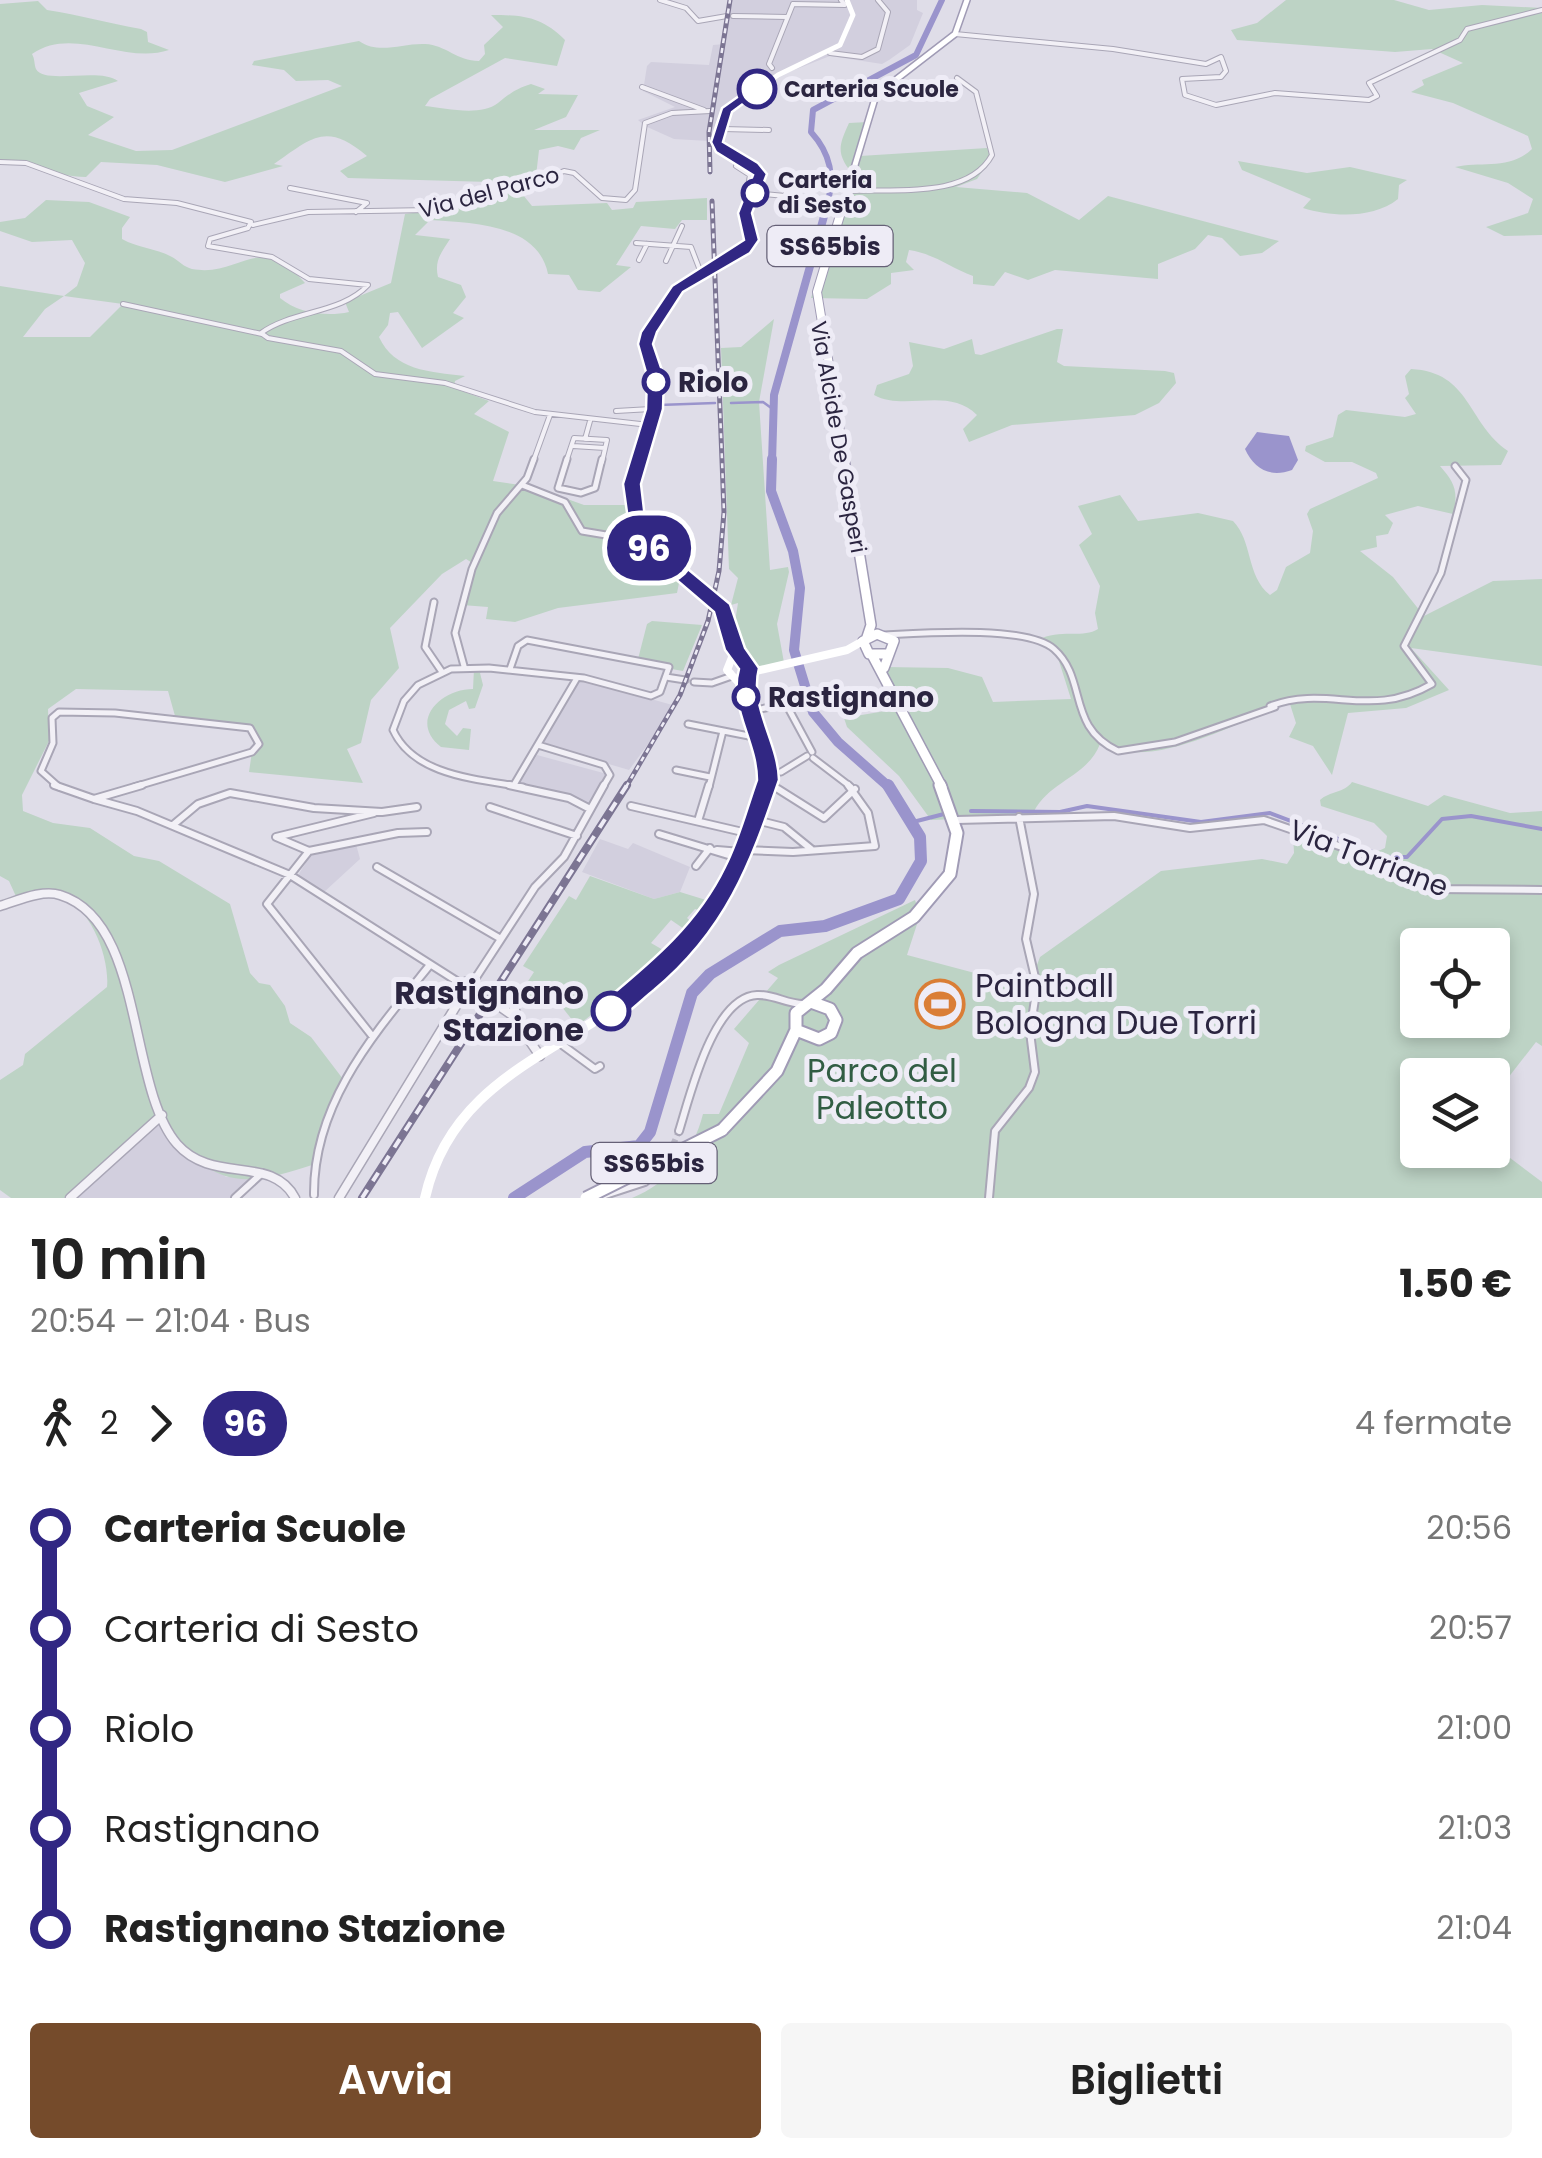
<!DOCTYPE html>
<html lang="it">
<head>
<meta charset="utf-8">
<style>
	body { margin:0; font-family:Poppins,sans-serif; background:#f6f6f6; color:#222; height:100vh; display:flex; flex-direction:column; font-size:38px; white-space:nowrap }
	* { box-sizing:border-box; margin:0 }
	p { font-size:32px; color:#767676 }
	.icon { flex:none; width:55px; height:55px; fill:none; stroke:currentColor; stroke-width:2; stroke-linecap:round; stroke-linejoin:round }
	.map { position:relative; height:1198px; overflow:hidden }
	.sheet { display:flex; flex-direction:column; background:#fff; flex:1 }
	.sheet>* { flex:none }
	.badge { padding:0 20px; border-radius:32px; font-size:35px; line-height:65px }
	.tools { position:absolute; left:1400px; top:928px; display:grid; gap:20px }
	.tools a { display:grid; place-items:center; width:110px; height:110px; border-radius:10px; background:#fff; box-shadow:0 5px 15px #0003; font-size:50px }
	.map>.badge { position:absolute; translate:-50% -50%; box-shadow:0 0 0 5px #fff }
	.legs { display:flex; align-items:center; gap:15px; height:110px; padding:0 30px; font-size:32px }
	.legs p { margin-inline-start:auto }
	.headline { display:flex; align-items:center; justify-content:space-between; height:170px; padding:0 30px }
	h1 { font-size:55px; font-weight:600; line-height:75px }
	.cta { display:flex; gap:20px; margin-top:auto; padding:20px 30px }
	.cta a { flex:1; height:115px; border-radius:10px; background:#754b2b; color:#fff; font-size:40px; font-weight:600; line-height:115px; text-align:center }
	.cta a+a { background:#f6f6f6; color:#222 }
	ul { padding:0 30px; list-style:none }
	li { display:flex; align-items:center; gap:35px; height:100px; font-size:38px }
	li i { display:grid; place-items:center; width:15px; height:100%; margin:0 12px; background:currentColor }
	li i::after { content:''; width:25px; height:25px; margin:-12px; border:8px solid; border-radius:50%; background:#fff }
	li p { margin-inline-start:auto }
	li:first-child i { background:linear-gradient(#0000 50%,currentColor 0) }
	li:last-child i { background:linear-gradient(currentColor 50%,#0000 0) }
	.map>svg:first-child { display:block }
	.built { fill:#d2cfde }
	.green { fill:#bdd3c5; fill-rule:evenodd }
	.water { fill:#9a94cc }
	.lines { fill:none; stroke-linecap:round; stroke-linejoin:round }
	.stream-far1 { stroke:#9a94cc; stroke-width:2.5 }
	.stream { stroke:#9a94cc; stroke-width:4 }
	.river-far3 { stroke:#9a94cc; stroke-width:6 }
	.river-far2 { stroke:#9a94cc; stroke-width:8 }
	.river-far1 { stroke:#9a94cc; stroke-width:10 }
	.river { stroke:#9a94cc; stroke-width:12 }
	.minor-tunnel { stroke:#bbb8c6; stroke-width:6; stroke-dasharray:6 4; stroke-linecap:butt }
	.tertiary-tunnel { stroke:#bbb8c6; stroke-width:8; stroke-dasharray:8 4; stroke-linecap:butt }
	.minor-far2-casing { stroke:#a9a6b6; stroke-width:6 }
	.minor-far1-casing { stroke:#a9a6b6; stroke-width:9 }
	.minor-casing { stroke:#a9a6b6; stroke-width:10 }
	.tertiary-casing { stroke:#a9a6b6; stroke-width:11 }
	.primary-far3-casing { stroke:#a09bb5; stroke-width:8 }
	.primary-far2-casing { stroke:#a09bb5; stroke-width:10 }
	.primary-far1-casing { stroke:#a09bb5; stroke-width:12 }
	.primary-casing { stroke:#a09bb5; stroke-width:15 }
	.minor-far2 { stroke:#f2f0f6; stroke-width:4 }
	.minor-far1 { stroke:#f2f0f6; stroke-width:5 }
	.minor { stroke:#f2f0f6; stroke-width:6 }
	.tertiary { stroke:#f2f0f6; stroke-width:8 }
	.secondary-far3 { stroke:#fff; stroke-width:5 }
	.secondary-far2 { stroke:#fff; stroke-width:6 }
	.secondary-far1 { stroke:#fff; stroke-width:8 }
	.secondary { stroke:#fff; stroke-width:10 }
	.primary-far3 { stroke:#fff; stroke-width:5 }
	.primary-far2 { stroke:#fff; stroke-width:8 }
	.primary-far1 { stroke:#fff; stroke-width:9 }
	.primary { stroke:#fff; stroke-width:11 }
	.rail-far1-casing { stroke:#7c7593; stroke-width:5 }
	.rail-casing { stroke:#7c7593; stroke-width:8 }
	.rail-far1 { stroke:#eeecf6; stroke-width:2.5; stroke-dasharray:5; stroke-linecap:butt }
	.rail { stroke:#eeecf6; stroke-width:4; stroke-dasharray:10; stroke-linecap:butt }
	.primary-bridge-casing { stroke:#a09bb5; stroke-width:15; stroke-linecap:butt }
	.primary-bridge { stroke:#fff; stroke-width:11 }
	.line-1 { fill:#312783; stroke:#fff; stroke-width:2.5 }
	.stop-1-dot { fill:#fff; stroke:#312783; stroke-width:5 }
	.labels { text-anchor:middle; stroke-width:10; stroke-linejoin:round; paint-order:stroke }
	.far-stop-label { font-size:22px; font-weight:bold; fill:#2b2540; stroke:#eeecf6; text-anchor:start }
	.far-street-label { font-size:22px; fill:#2b2540; stroke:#eeecf6 }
	.shield { fill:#eeecf6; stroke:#666177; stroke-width:2.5 }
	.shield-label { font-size:25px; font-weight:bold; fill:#2b2540 }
	.stop-label { font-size:28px; font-weight:bold; fill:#2b2540; stroke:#eeecf6; text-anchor:start }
	.street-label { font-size:28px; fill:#2b2540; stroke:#eeecf6 }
	.near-poi-label { font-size:32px; fill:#2b2540; stroke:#eeecf6; text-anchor:start }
	.near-stop-label { font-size:32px; font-weight:bold; fill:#2b2540; stroke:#eeecf6; text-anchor:end }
	.near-park-label { font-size:32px; fill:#315d43; stroke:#eeecf6 }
</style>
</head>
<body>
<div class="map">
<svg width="1542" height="1198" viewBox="0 0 1542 1198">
	<rect width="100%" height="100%" fill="#dfdde8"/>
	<path class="built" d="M730 0H917V10L923 13 910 45 889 60 882 64 830 56 766 81 720 112 709 141 674 139 645 126 638 120 675 107 643 91 647 66 651 62 709 65 713 45 725 44Z
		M576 678 676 706 629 770 541 744Z
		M537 755 607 774 590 803 520 783Z
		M600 839 628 849 633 843 690 867 680 892 654 899 582 872Z
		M356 844 360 859 323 893 297 877 310 856Z
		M163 1120 226 1177 259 1176 238 1198H64L108 1157Z"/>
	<path class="green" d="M1286 0H1394L1429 10 1482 5 1542 8V235L1504 236 1486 227 1528 213 1533 199 1508 183 1455 167C1481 161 1510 170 1532 149L1528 136 1453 103 1411 92 1424 85 1422 80 1463 63 1432 49 1395 52 1237 40 1231 30 1257 23Z
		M38 1 47 10C80 15 108 23 141 29L147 32 148 42 169 50C124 65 73 25 32 54 35 59 34 64 36 69 44 85 100 67 118 81L79 93 87 106 114 117 88 135 136 151 172 150 342 86 328 80 296 81 284 70 252 65 254 61 359 41C379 55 402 43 425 44 446 45 457 61 479 61L485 54 484 45 503 27 491 15C524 15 542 17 565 40L557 66 505 58 430 99 425 106C445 108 480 117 498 103 508 95 515 89 531 84L545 89 538 94 578 95 566 117 534 130H600L581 138 574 150 558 146 539 150 536 176 519 190 532 206 607 203 612 210 633 208 636 202 707 198V220H682L675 229 641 226 616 265 631 267 600 292 578 290 569 275 548 274C538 223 470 223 430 220L415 235 450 239C442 252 434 260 438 277L461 285 466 297 453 313 464 318 422 348 398 312 390 313 388 325 379 337C394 370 429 372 465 376L455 381 454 388 489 401 474 414 509 432 493 481 534 487 584 505H631L635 529 687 583H679L677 593 558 608 515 622 486 619 488 607 462 605 474 564 466 559 442 574 390 628 399 668 371 700 361 743 347 749 363 783 249 772 254 738 249 730 177 723 168 691 76 689 48 709 49 741 22 795 23 811 53 823 90 828 134 856 159 861 230 904 250 973 259 983 270 985 285 1006 290 1023 311 1037 346 1083 322 1125 312 1165C235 1191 210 1184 163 1120L108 1157 64 1198H11L0 1190V1080L23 1065 25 1054 107 987C110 959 91 905 60 898 47 894 32 900 19 903L9 881 0 876V286L64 296 77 286 85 263 72 240 32 242 0 231V222L25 218 46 200 89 202 130 217 122 228V239C138 248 158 249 172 257 179 261 184 267 192 269 242 278 258 229 305 283L280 294V298C298 313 326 317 349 312L345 302 391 283 405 214 436 210 490 192V182L348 178 340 171 367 156C326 122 313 137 274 164L283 166 225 182 157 165 101 162 86 177C53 177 31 159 0 160V4ZM64 296 123 304 90 337H23L45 309Z
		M868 122 860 156 987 148 991 158 977 179 956 187 1027 193 1079 220 1108 196 1279 241 1262 253 1240 256 1222 238 1208 235 1195 249 1158 264V279L1055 270 1028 280 1005 272 994 286 973 284V276C951 268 935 254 909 250L906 262 914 270 891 273V284L867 299 811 298 851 172C836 153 839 145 849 123Z
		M1238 161 1307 173 1350 167 1407 180 1399 185 1398 199C1373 219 1332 217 1303 208L1311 199 1242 170Z
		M774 319 759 402 770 570 788 567 789 572 777 624 785 668 759 666 743 655 735 622 738 603 731 605 738 578 729 569 721 348 741 347Z
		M1057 329H1063L1057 362 1064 366 1165 371 1174 373 1176 383 1159 403 1135 415 1012 425 969 442 963 429 977 415C948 386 905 412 874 395L877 385 909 374 913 366 909 342 944 349 972 339 975 354 981 355Z
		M1411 369C1471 372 1467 423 1508 451L1501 465 1440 466C1454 482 1459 491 1453 514L1418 506 1385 515 1393 523 1388 534 1376 536 1377 547 1360 551 1393 577 1424 616 1493 581 1542 579V666L1411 648 1449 690 1406 708 1348 713 1332 775 1313 746 1289 737 1296 723 1289 701C1248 719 1176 756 1131 752 1121 751 1110 746 1100 744 1087 778 1045 782 1032 816L931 820 899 776 847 727 844 718 897 709 885 667 948 668 982 677 993 702 1071 699 1058 658 1038 640C1060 628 1082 639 1098 629L1095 613 1100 586 1079 545 1092 534 1078 506 1120 495 1138 521 1198 513 1233 521C1253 541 1246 576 1270 595L1277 590 1286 567 1310 553 1313 531 1307 514 1310 509 1378 478 1376 473 1352 462H1325L1305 451 1306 446 1333 437 1338 415 1346 410 1405 417 1416 414 1405 398 1409 394 1405 376Z
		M652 621 702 625 683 671 637 663 647 624Z
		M474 669H485L480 673 483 685 475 708 469 709 466 701 449 710 445 724 457 736 463 728 471 729 469 750 441 747C408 721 441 689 473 689Z
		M1352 782 1428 806 1444 795 1510 813 1542 811V1046L1536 1042 1497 1092 1493 1132 1492 1075H1418V1150H1492L1493 1145 1542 1182V1198H632C669 1183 693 1153 703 1114H719L749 1043 734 1029 778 978 768 972 779 965 915 900 920 915 907 955 1027 987 1025 997 1040 957 1161 871 1262 859 1287 864 1294 853 1293 832C1319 841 1359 863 1385 848L1387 836 1374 823 1321 806 1320 800C1330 791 1344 793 1352 782ZM1418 945H1492V1020H1418Z
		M590 876 654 899 680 892 706 900 711 890 717 892 705 912 695 909 687 918 694 924 687 931 671 920 651 943 670 954 577 1026 558 1002 524 1003 517 998 534 972 523 966 569 896 576 900Z"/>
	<path class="water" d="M1257 432 1289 436 1298 460 1292 470C1270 478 1254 469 1245 449Z"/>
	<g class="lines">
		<path class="stream-far1" d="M731 403 763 402 774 410
			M659 405 715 403"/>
		<path class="stream" d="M971 811 1060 812 1087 806 1201 822 1270 813 1386 857H1407L1442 819 1471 816 1542 829
			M913 822 944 814"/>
		<path class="river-far3" d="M827 205C835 177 831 154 811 132L813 110 916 55 942 0"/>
		<path class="river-far2" d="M772 462 774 395 828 202"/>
		<path class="river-far1" d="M772 459 771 491 793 551 800 588 794 650 813 712 838 742 889 787"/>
		<path class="river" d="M514 1198 585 1152 639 1146 650 1132 692 993 710 974 780 931 825 926 899 899 921 861 920 837 888 785"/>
		<path class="minor-tunnel" d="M669 1154 679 1131"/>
		<path class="tertiary-tunnel" d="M486 989 505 998
			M481 997 499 1006"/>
		<g class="minor-far2-casing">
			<path id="minor-far2" d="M660 0 686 8 698 21 727 16
				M793 4 845 5 841 0
				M733 16 787 17
				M955 34 1113 49 1206 64 1221 57 1226 71 1221 77 1182 79 1185 95 1216 105 1275 93 1369 100 1377 96 1369 83 1460 40 1467 29 1542 10
				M830 53 862 57 878 49 888 12 878 0
				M772 68 769 64 793 4
				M642 87 704 110
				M723 129 769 130
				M0 162 26 163 124 199 177 203 251 222 248 228 210 239 208 246 272 257 309 279 368 285C341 314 293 310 261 333L268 338 341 351 375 374 445 383 535 412 649 425
				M736 166 750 175 746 198 750 201
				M290 188 367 203 356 212
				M846 191C891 188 968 200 992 155L976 92 957 78
				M751 199 764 194 785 196 787 190 780 181
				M253 225 308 212 431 210 470 195 524 187 564 171 574 173 602 198 626 200 635 190 645 123 672 113 710 111
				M636 243 691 247 701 273
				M639 260 647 244
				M666 261 682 226
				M123 304 262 334
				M616 411 651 409
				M585 439 590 421
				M573 446 605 448
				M533 462 550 415
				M566 462 574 438 607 440 602 462"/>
		</g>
		<g class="minor-far1-casing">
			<path id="minor-far1" d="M567 459 558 488 581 493 595 488 602 459
				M522 485 565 502 582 531 618 537 636 533
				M434 602 425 647 442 672
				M885 635C922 633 1027 625 1054 649 1088 679 1066 727 1118 751L1175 742 1275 707
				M464 666 455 633 472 569 497 513 527 478 534 459
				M510 669 518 646 527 640 669 667 660 692 651 696 584 678 489 668 451 669 418 685 404 701 393 730C414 776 477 779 523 787
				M666 677 685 680
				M694 682 712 683 732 676
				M1270 706C1329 684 1370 720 1432 684L1404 646 1441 573 1466 480 1455 466
				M750 711 786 704 812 752
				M688 724 759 738
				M538 745 604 765 610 775 603 787
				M813 758 851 787
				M676 770 710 777
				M781 772 807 756
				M515 783 577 678
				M59 787 41 771 53 743 52 718 59 712 115 713 250 728 259 744 252 752 134 787
				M709 787 723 731"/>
		</g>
		<g class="minor-casing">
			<path id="minor" d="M54 785 94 799
				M509 785 569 798 590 809
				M778 789 824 818 855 789
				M94 799 137 811 290 875 463 985
				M94 799 142 785
				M631 806 747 833
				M490 807 577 836
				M957 820 1114 816 1190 828 1264 820 1365 855 1435 889 1542 890
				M698 821 709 785
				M764 822 784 827 811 849
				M173 825 198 804 230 793 314 808 382 812 417 807
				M659 834 738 858
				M717 850 741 852
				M744 850 793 852 875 846 868 813 848 785
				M309 851 276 837 374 813
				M696 866 710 848
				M377 867 501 939
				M473 982 535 887 564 857 604 785
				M373 1037 267 904 309 851 398 833 427 832
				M561 1044 595 1069 600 1066
				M679 1131C690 1096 713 997 757 995 773 994 787 1004 803 1004
				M314 1195C313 1103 374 1034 429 966
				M599 1197 645 1182 666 1162
				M235 1198 262 1173
				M989 1198 995 1131 1029 1088 1035 1072 1030 1032 1037 986 1026 939 1034 894 1019 817"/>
		</g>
		<g class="tertiary-casing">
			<path id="tertiary" d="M0 906C17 901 42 889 60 895 145 921 127 1086 177 1144 213 1185 272 1154 295 1198
				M462 988a7 7 0 1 1 14 0a7 7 0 1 1-14 0Z
				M505 998 512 1002 519 1021
				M499 1006 512 1015 540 1056
				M70 1198 162 1115
				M339 1198 464 993"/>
		</g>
		<g class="primary-far3-casing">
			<path id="primary-far3" d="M843 205 876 95 955 34 967 0"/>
		</g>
		<g class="primary-far2-casing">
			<path id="primary-far2" d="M844 202 817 292 845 462"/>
		</g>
		<g class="primary-far1-casing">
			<path id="primary-far1" d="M844 459 871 625 867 637
				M872 655 942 787
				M884 668 894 641 877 634 863 641 869 654H889"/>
		</g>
		<g class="primary-casing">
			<path id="primary" d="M811 1002 830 1009 836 1020 831 1033 819 1039 796 1030V1013L826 989 857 953 914 917 950 874 957 833 940 785
				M722 1130 777 1071 796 1030"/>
		</g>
		<use href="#minor-far2" class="minor-far2"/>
		<use href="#minor-far1" class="minor-far1"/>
		<use href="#minor" class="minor"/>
		<use href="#tertiary" class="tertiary"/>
		<path class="secondary-far3" d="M748 205 760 175 719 147 725 113 778 75 840 45 853 15 847 0"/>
		<path class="secondary-far2" d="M641 462 654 398 646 338 678 289 742 252 752 240 745 213 749 202"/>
		<path class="secondary-far1" d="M642 459 633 499 636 533 723 609 735 650 749 668C734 711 777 745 766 787
			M735 650 727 670 744 688
			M747 673 847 650 863 641"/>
		<path class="secondary" d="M425 1198C452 1077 562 1054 647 984 708 933 747 861 767 785"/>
		<use href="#primary-far3" class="primary-far3"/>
		<use href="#primary-far2" class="primary-far2"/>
		<use href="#primary-far1" class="primary-far1"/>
		<use href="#primary" class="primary"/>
		<g class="rail-far1-casing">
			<path id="rail-far1" d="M710 172 709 132 730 0
				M626 787 680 695 708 621 719 571 724 512 712 201"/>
		</g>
		<g class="rail-casing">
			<path id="rail" d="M362 1198 627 785"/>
		</g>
		<use href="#rail-far1" class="rail-far1"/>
		<use href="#rail" class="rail"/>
		<g class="primary-bridge-casing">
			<path id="primary-bridge" d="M586 1198 722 1130"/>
		</g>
		<use href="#primary-bridge" class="primary-bridge"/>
	</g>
	<path class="line-1" d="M753 86 763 89 732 112 723 142 758 163 767 174 752 213 759 240 750 253 683 292 657 332 653 344 664 376 663 409 641 484 647 535 730 604 745 648 759 668C749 707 778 741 779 780 750 865 726 930 654 990 640 1001 627 1016 611 1022L602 1019 598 1011 602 1003C650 963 697 925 725 867 739 840 747 808 757 780 757 741 728 707 739 669L725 650 714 612 631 541 623 484 646 409 647 376 638 344 641 332 672 286 744 240 738 213 753 175 716 152 711 142 722 108Z"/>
	<defs>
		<g id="stadium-ring" transform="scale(2.5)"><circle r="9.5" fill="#eeecf6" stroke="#da7e36" stroke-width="1.5"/><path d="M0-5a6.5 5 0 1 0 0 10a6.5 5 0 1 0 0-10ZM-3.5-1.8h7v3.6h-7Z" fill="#da7e36"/></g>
	</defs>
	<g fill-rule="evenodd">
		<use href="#stadium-ring" x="940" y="1004"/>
	</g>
	<g class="stop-1-dot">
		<circle cx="757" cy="89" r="18"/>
		<circle cx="755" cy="193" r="12"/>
		<circle cx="656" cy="382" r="12"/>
		<circle cx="746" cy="697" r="12"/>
		<circle cx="611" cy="1011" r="18"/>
	</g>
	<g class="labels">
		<g class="far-stop-label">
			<text x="784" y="97">Carteria Scuole</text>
			<text x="778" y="188">Carteria<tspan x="778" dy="25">di Sesto</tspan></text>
		</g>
		<g class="far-street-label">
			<text transform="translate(489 192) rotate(-15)" y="8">Via del Parco</text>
			<text transform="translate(839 437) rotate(80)" y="8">Via Alcide De Gasperi</text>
		</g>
		<g class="shield">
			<rect x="767.5" y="226" width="125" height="40" rx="8"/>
			<rect x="591.5" y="1143" width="125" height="40" rx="8"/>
		</g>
		<g class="shield-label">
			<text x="830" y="255">SS65bis</text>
			<text x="654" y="1172">SS65bis</text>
		</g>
		<g class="stop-label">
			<text x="678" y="392">Riolo</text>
			<text x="768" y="707">Rastignano</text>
		</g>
		<g class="street-label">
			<text transform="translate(1369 858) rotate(21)" y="10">Via Torriane</text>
		</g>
		<g class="near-poi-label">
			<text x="975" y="997">Paintball<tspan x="975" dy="37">Bologna Due Torri</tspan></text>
		</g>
		<g class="near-stop-label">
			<text x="584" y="1004">Rastignano<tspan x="584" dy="37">Stazione</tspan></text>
		</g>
		<g class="near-park-label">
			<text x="882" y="1082">Parco del<tspan x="882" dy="37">Paleotto</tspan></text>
		</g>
	</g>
</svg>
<div class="tools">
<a><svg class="icon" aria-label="locate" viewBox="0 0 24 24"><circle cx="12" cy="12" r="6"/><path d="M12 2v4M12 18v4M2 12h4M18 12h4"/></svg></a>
<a><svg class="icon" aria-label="layers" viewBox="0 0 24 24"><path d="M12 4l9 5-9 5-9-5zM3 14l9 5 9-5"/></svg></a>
</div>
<b class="badge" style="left:649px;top:548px;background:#312783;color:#fff">96</b>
</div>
<section class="sheet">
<div class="headline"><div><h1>10 min</h1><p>20:54 – 21:04 · Bus</p></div><b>1.50 €</b></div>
<div class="legs"><svg class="icon" aria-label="walk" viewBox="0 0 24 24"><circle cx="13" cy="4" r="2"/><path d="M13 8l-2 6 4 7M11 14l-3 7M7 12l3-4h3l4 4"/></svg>2<svg class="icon" aria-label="forward" viewBox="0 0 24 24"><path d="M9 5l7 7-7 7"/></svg><b class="badge" style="background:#312783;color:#fff">96</b><p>4 fermate</p></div>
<ul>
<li><i style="color:#312783"></i><b>Carteria Scuole</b><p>20:56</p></li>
<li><i style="color:#312783"></i><span>Carteria di Sesto</span><p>20:57</p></li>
<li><i style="color:#312783"></i><span>Riolo</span><p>21:00</p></li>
<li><i style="color:#312783"></i><span>Rastignano</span><p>21:03</p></li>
<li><i style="color:#312783"></i><b>Rastignano Stazione</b><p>21:04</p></li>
</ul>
<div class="cta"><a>Avvia</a><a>Biglietti</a></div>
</section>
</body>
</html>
